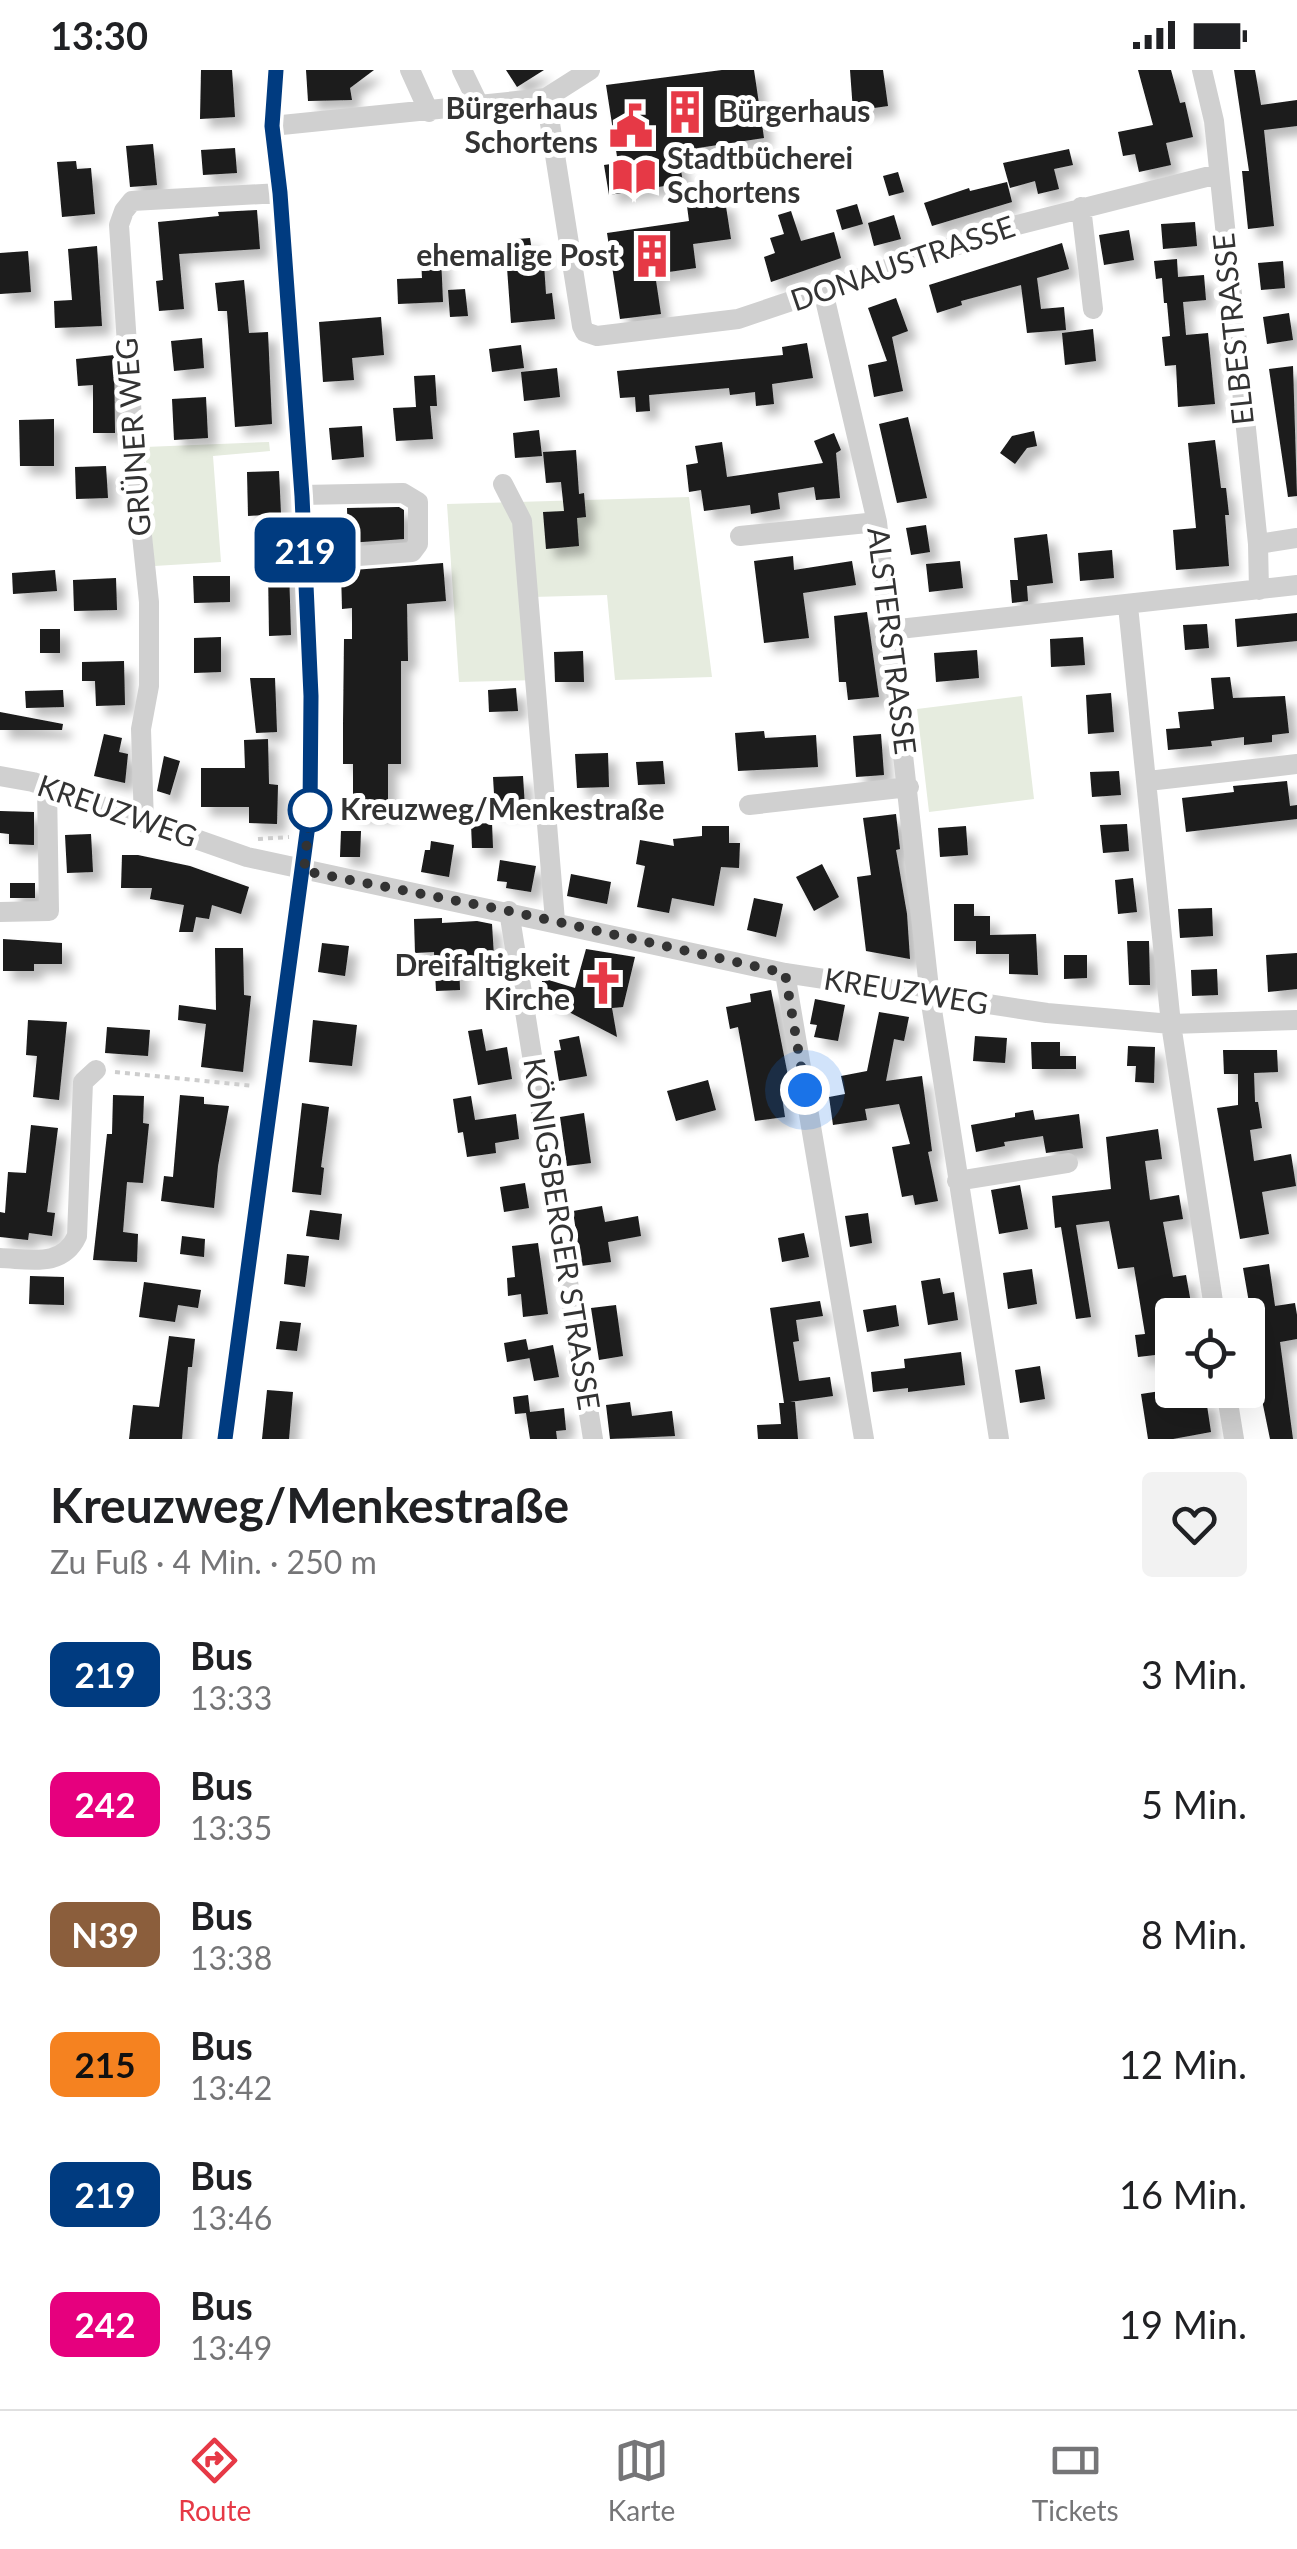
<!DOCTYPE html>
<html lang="de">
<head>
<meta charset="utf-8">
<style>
	body { margin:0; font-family:Lato,sans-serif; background:#f2f2f2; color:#202124; height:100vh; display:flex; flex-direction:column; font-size:38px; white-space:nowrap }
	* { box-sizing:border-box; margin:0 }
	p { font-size:32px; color:#757577 }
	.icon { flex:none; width:55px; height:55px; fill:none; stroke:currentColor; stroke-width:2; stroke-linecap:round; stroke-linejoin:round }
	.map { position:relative; height:1369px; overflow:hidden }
	.sheet { display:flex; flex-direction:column; background:#fff; flex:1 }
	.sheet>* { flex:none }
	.badge { padding:0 20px; border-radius:15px; font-size:35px; line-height:65px }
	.tools { position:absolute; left:1155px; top:1228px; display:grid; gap:20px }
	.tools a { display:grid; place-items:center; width:110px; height:110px; border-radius:10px; background:#fff; box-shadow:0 10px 40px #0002; font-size:50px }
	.you { position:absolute; width:50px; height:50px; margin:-25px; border:8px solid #fff; border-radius:50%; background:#1a73e8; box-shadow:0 0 0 15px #1a73e833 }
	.map>.badge { position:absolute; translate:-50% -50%; box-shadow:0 0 0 5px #fff }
	.round { display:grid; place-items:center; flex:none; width:105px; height:105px; border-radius:10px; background:#f2f2f2 }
	.summary { display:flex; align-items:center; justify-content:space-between; height:170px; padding:0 50px }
	h1 { font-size:48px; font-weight:700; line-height:75px }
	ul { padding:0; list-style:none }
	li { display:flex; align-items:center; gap:30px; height:130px; padding:0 50px }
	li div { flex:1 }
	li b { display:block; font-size:38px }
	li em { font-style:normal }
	li .badge { min-width:110px; font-weight:700; text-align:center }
	.status { display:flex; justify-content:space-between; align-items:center; height:70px; padding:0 50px; background:#fff; direction:ltr }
	.status svg { height:28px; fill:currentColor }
	.tabs { display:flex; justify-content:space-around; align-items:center; height:140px; border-top:2px solid #e0e0e0; background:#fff; font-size:28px; color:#757577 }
	.tabs a { display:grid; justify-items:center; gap:5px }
	.tabs .active { color:#e63946 }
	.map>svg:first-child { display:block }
	.green { fill:#e6ecdf }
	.building { fill:#1a1a1a; filter:url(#shadow) }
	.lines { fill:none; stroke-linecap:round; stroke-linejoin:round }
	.path { stroke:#cdcdcd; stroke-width:4; stroke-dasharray:5 5; stroke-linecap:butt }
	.minor { stroke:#d0d0d0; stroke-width:20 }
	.line-casing { stroke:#fff; stroke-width:22 }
	.line { stroke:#003b80; stroke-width:15 }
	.walk { stroke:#333; stroke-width:10; stroke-dasharray:0 18 }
	.stop-dot { fill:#fff; stroke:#003b80; stroke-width:5 }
	.labels { text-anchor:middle; stroke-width:10; stroke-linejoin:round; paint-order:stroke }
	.poi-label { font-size:30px; font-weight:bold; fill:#333; stroke:#fff; text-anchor:end }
	.street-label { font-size:30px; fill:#333; stroke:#fff }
	.stop-label { font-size:30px; font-weight:bold; fill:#333; stroke:#fff; text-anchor:start }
</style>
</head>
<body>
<div class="status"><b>13:30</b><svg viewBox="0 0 49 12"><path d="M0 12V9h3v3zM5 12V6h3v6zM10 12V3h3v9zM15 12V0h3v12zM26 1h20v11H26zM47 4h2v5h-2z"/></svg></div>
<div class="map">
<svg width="1297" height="1369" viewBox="0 0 1297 1369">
	<defs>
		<filter id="shadow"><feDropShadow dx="9" dy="9" stdDeviation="5" flood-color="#0004"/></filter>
	</defs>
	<rect width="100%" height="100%" fill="#fff"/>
	<path class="green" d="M269 372 270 381 213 386 221 492 154 496 145 377Z
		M689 427 712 607 615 610 607 525 532 527 539 610 459 612 447 434Z
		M1022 626 1034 729 929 742 917 639Z"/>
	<path class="building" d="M201 0H232L235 47 200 49Z
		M306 0H374L350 18 352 30 308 31Z
		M506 0H544L517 17Z
		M722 0H754L764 68 678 81 683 113 609 125 604 95 618 93 606 15Z
		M850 0H883L888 36 853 41Z
		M1138 0H1171L1180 33 1185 32 1193 67 1166 73 1171 95 1139 102 1135 84 1123 86 1118 62 1153 55Z
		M1234 0H1255L1261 35 1297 30V56L1264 60 1274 156 1248 159 1242 101H1249Z
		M153 74 157 115 130 117 126 76Z
		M235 78 237 103 203 105 201 80Z
		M1069 79 1073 95 1054 99 1059 119 1038 124 1035 111 1010 118 1003 93Z
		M76 91 77 99 91 98 95 144 62 147 57 92Z
		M898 102 904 122 889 126 883 106Z
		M1007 112 1012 132 932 156 924 133 969 118 970 121Z
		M725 130 731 169 693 174 696 198 655 204 661 244 620 249 607 163 689 151 687 136Z
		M857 134 863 154 842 160 836 140Z
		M257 140 260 179 179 184 184 239 159 241 156 211 163 210 158 152 219 146 218 142Z
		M791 141 801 171 834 162 841 188 771 212 764 187 775 183 770 168 784 164 778 145Z
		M894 145 901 169 874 176 868 153Z
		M1195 152 1197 176 1163 179 1161 154Z
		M1129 160 1134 190 1104 195 1099 165Z
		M530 168 532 181 543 180 546 224 552 223 555 249 511 253 505 170Z
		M1062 173 1069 199 1037 208 1041 239 1064 237 1066 260 1027 263 1021 215 961 231 962 235 937 243 929 215Z
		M97 176 102 256 55 258 54 231 72 230 68 179Z
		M28 181 31 222 0 224V183Z
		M441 187 443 232 398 234 397 209 422 208 421 188Z
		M1177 189 1178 207 1204 205 1206 230 1183 232 1186 265 1208 263 1215 334 1178 337 1176 295 1165 296 1162 267 1170 266 1167 233H1164L1162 208 1156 209 1154 191Z
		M1283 191 1285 218 1261 220 1258 193Z
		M244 210 249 263 268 262 272 354 235 357 227 241H218L215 213Z
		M465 219 468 246 450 247 448 220Z
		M896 228 908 261 892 267 903 321 874 327 868 295 887 291 868 238Z
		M1289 243 1293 270 1267 274 1263 247Z
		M381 247 384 285 352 288 354 310 323 312 319 252Z
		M1093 259 1096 291 1065 295 1062 263Z
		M202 268 204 298 174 301 171 271Z
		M807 273 813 308 772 314 774 334 756 336 755 322 730 325 729 318 649 325 650 341 636 342 635 327 620 328 617 301 783 285 782 277Z
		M521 275 524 298 492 302 489 279Z
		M114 285 115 363H93V315L78 316 76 289Z
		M1293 296 1297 426 1288 427 1269 299Z
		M557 298 560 327 524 331 521 302Z
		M435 305 437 336H430L433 369 396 371 393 338 416 337 414 306Z
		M206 327 208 368 174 370 172 329Z
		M908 347 927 428 897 433 879 354Z
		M54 349V396H20L19 350Z
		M362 356 364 387 332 390 329 358Z
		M539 360 542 386 515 388 513 363Z
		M1034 361 1037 376 1027 378 1015 394 1000 383 1012 366Z
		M834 363 841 380 836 383 840 428 816 430 814 417 778 423 780 439 751 444 750 435 704 441 701 420 689 422 686 395 698 393 695 376 722 372 727 407 823 393 814 371Z
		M1215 370 1221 418H1226L1229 445H1225L1229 496 1176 500 1173 460 1196 458 1188 373Z
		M576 380 579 424 584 423 586 447 577 448 579 476 546 479 543 442 564 441 561 412 546 413 543 382Z
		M106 396 108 428 76 429 75 397Z
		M279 401 281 444 248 446 247 402Z
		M399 437 404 440V469L348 473 347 438Z
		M926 455 930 482 911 485 906 458Z
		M1047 464 1053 513 1027 516 1028 531 1012 533 1010 510H1018L1014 468Z
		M1112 480 1114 508 1080 511 1078 483Z
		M793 486 794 500 852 491 856 515 803 523 809 568 764 573 754 491Z
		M960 491 963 518 929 522 926 494Z
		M443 493 446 531 407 534 408 591H401V694H388V744H353V694H343V654L344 569H352V538L342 539 341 501Z
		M268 499H289L291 565 269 566Z
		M55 500 57 521 13 524 12 503Z
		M193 506H230V532L194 533Z
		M116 508 117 540 74 541 73 510Z
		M867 542 879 627 848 630 846 612H839L834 546Z
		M1297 543V571L1237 577 1235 549Z
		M1207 554 1209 578 1185 580 1183 555Z
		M40 559H60V583H40Z
		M221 567V602L194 603V568Z
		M1083 567 1085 595 1051 597 1050 569Z
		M977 580 979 608 936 612 934 583Z
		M583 581 584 612H555L554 582Z
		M124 591 125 635 96 636 95 611H82V592Z
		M1230 607 1233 628 1285 626 1289 663 1272 665V672L1244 675V667L1211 671 1212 676 1168 680 1166 659 1180 658 1178 642 1214 639 1211 608Z
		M250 608H275L277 662 256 663Z
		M516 618 518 641 489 642 488 620Z
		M63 620 64 637 26 638 25 621Z
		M1111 623 1114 662 1088 664 1086 625Z
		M0 642 63 654 62 660H0Z
		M764 661 765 668 816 665 818 697 738 701 735 663Z
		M104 664 122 668 119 682 128 684 125 713 94 706Z
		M881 664 884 705 856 707 853 666Z
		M268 669 269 714 278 715 277 754 249 753V737H201V698H245L244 670Z
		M608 683 609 717 577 718 575 684Z
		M164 686 180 691 170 725 157 721Z
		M663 691 665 714 638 715 636 692Z
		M1119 701 1121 725 1092 727 1090 702Z
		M523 706 525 738 495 740 493 707Z
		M1287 711 1290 736 1297 735V749L1186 762 1182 728 1234 722 1233 716Z
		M0 741 34 742V775L9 774V764L0 763Z
		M896 744 900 779 896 780 907 844 910 889 866 881 857 807 871 805 863 748Z
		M492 753 493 778H472L471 754Z
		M1127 754 1129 781 1103 783 1100 755Z
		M702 756H729V773H740L739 798 721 797 714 836 672 828 669 843 637 837 645 796 636 794 640 770 674 776 673 769 702 766Z
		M966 756 968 785 940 787 938 758Z
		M341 761H361L360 787H340Z
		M91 764 93 802 67 803 65 765Z
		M431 771 454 775 449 807 421 802 425 780H430Z
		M122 785H138L190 796 249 817 241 844 212 835 209 849 196 847 193 862H179L184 835 150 829 152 818H121Z
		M500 790 536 796 531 822 506 818 507 812 497 811Z
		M822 794 839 827 814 841 796 807Z
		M571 804 611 812 607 834 567 826Z
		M1133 808 1137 842 1118 844 1115 810Z
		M10 813H35V828H10Z
		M754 828 783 834 776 867 747 860Z
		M954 834H974V846H990V865L1036 864 1038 905 1009 904V884H976V871H954Z
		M1212 838 1213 866 1180 868 1178 839Z
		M442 848V853L477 851 492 854 494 887 459 889 460 920 436 921 434 882 415 883 414 849Z
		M3 869 62 873V894H34V901H3Z
		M1127 871H1149L1150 915H1129Z
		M322 873 349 876 345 906 318 902Z
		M215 878H243L244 925 251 926 243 1002 201 997 206 954 178 950 179 935 216 940Z
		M586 879 635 887 623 937 612 938 617 967 542 928V908L575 918Z
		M1297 883V919L1268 922 1266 885Z
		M1064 885H1087V908L1064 909Z
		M1217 899 1218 925 1192 926 1191 900Z
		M771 920 792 1026 782 1027 785 1047 755 1051 738 957 730 959 726 937 751 932 750 924Z
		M815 929 845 935 838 971 814 967 817 955 810 954Z
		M879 942 909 947 904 971 894 969 886 1011 922 1006 932 1081 928 1082 938 1131 915 1135 913 1125 902 1127 892 1077 910 1074 899 1034 865 1039 867 1050 833 1055 829 1027 845 1024 841 1006 867 1001Z
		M28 950 67 952 59 1030 33 1027 37 986 26 985Z
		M313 950 357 955 352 996 309 992Z
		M107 957 150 960 148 986 105 983Z
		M482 959 486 981 507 977 512 1009 478 1015 468 961Z
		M579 966 587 1006 559 1011 554 981 561 980 559 970Z
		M975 966 1007 968 1005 993 973 991Z
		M1031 972H1060V986H1076V999H1032Z
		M1128 976 1155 977 1154 1013 1135 1012 1136 996H1127Z
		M1223 980H1277L1278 1002 1254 1003 1255 1032H1258L1262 1058 1250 1060 1254 1091 1291 1084 1296 1116 1262 1122 1269 1164 1240 1169 1217 1038 1238 1035V1004H1224Z
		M708 1010 716 1040 676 1051 667 1021Z
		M113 1025 144 1026 143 1053 149 1054 143 1113 127 1112 123 1162 138 1164 137 1192 93 1190 107 1064H112Z
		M180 1025 204 1027V1034L229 1036 218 1096 214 1138 161 1131 164 1106 173 1107Z
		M471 1026 475 1050 516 1044 519 1069 495 1073 496 1083 467 1087 463 1062 458 1063 453 1029Z
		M302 1033 329 1037 321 1097 324 1098 321 1125 292 1122Z
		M1033 1040 1035 1050 1079 1044 1083 1078 1046 1083 1043 1066 1004 1072 1005 1076 976 1082 971 1055 1015 1047V1043Z
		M584 1043 591 1093 567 1096 560 1047Z
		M31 1055 58 1058 47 1142 55 1143 52 1166 29 1163 28 1170 0 1167V1142L5 1143 8 1102 26 1103Z
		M1158 1059 1162 1089 1145 1091 1150 1130 1179 1125 1183 1149 1163 1152 1173 1207 1186 1205 1191 1233 1172 1236V1283L1138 1287 1135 1265 1145 1264 1134 1197 1118 1199 1109 1151 1076 1155 1091 1247 1076 1249 1061 1157 1055 1158 1052 1126 1111 1119 1106 1067Z
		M525 1113 529 1138 504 1142 500 1117Z
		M1020 1115 1028 1159 999 1164 991 1120Z
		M602 1136 605 1152 638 1146 641 1166 608 1172 611 1192 581 1196 573 1141Z
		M310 1140 342 1144 339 1170 306 1166Z
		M868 1143 872 1173 850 1177 845 1146Z
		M804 1163 809 1187 782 1192 778 1168Z
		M182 1166 205 1169 204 1187 180 1184Z
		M538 1173 548 1244 523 1247 521 1224 508 1226 507 1208 515 1207 512 1176Z
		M287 1184 309 1186 305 1217 284 1214Z
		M1269 1194 1275 1236 1295 1233 1297 1245V1269L1280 1272 1293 1369H1270L1255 1296H1260L1243 1198Z
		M1032 1199 1037 1234 1008 1239 1003 1203Z
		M30 1206 64 1207V1235L29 1234Z
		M940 1208 943 1224 954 1222 958 1250 928 1255 921 1211Z
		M144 1212 201 1220 198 1238 178 1235 175 1252 139 1247Z
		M820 1231 823 1246 796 1250 799 1271 793 1272 799 1311 830 1307 833 1326 790 1332H795L798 1369H758L757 1355 781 1354 779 1333H784L770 1238Z
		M616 1235 623 1286 599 1290 591 1238Z
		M896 1235 899 1256 867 1262 863 1240Z
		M280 1251 301 1253 297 1281 276 1279Z
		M169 1266 195 1269 192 1297H188L182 1369H129L133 1335 159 1337Z
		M526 1269 530 1288 507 1292 504 1273Z
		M553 1275 559 1307 534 1311 528 1280Z
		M961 1282 965 1315 908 1322V1318L873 1322 871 1302 905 1298 904 1289Z
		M1040 1296 1045 1329 1020 1333 1015 1300Z
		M267 1320 293 1322 289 1369H262Z
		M1167 1320 1170 1334 1206 1329 1211 1362 1173 1369H1148L1141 1324Z
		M528 1325 530 1342 564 1338 566 1360 556 1361 557 1369H530L526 1343 515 1344 513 1327Z
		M630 1332 632 1346 672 1341 675 1366 610 1369 606 1335Z"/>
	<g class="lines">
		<path class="path" d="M258 769 289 767
			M115 1002 254 1016"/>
		<path class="minor" d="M410 0 429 42
			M462 0 480 37
			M1202 0 1214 51 1258 474 1259 520
			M546 28 582 256 585 262 597 266 738 249 1017 155 1218 104
			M272 56 546 28 590 0
			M1081 137 1093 239
			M823 221 877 452 930 927 999 1369
			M503 414 522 451 555 851
			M302 425 403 423 418 432V474L412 482 305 490
			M740 466 877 452
			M1258 474 1297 468
			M1128 536 1171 954 1215 1245
			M890 560 1297 515
			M0 706 33 712 247 787 785 903 1047 943 1171 954 1297 950
			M1148 711 1297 694
			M749 735 909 717
			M144 753 141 659 149 616V532L136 409 119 155 124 141 132 131 280 123
			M509 841 593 1369
			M0 842 49 841 47 717
			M785 903 864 1369
			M957 1111 1068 1093
			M0 1188C31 1189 62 1198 77 1166L83 1012 96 1000
			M1226 1320 1234 1369
			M225 1369 310 740 311 625 302 425 280 123 272 56 276 0"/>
	</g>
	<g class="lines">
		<g class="line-casing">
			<path id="line" d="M225 1369 310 740 311 626 302 426 280 123 272 56 276 0"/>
		</g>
		<use href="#line" class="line"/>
		<path class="walk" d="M310 740 304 801 509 841 785 903 805 1020"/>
	</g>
	<defs>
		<g id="building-bare" transform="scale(3.45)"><path d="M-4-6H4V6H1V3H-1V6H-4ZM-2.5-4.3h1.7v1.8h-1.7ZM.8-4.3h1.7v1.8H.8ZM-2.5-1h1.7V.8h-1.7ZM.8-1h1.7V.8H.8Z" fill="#e63946" stroke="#fff" stroke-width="2.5" paint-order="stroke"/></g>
		<g id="civic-bare" transform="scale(3.45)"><path d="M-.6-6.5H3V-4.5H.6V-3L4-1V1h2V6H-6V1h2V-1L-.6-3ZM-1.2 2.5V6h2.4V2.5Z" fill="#e63946" stroke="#fff" stroke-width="2.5" paint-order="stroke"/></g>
		<g id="library-bare" transform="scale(3.45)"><path d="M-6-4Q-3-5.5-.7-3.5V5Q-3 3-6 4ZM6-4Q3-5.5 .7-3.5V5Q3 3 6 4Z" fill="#e63946" stroke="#fff" stroke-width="2.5" paint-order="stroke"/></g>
		<g id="church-bare" transform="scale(3.45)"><path d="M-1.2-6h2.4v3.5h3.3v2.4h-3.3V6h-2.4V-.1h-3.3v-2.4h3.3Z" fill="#e63946" stroke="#fff" stroke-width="2.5" paint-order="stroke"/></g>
	</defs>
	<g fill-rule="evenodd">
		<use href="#building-bare" x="685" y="42"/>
		<use href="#civic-bare" x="631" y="56"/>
		<use href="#library-bare" x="634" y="106"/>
		<use href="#building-bare" x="652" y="186"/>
		<use href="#church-bare" x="603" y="913"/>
	</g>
	<circle class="stop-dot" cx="310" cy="740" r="20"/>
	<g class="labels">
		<g class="poi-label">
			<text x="598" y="49">Bürgerhaus<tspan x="598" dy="34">Schortens</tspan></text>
			<text x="718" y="52" text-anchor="start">Bürgerhaus</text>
			<text x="667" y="99" text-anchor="start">Stadtbücherei<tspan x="667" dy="34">Schortens</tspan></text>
			<text x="619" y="196">ehemalige Post</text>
			<text x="570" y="906">Dreifaltigkeit<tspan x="570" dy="34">Kirche</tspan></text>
		</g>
		<g class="street-label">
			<text transform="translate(903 194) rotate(-19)" y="10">DONAUSTRASSE</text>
			<text transform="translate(1234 259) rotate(-96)" y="10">ELBESTRASSE</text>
			<text transform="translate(134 367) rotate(-94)" y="10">GRÜNER WEG</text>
			<text transform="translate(891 571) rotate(83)" y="10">ALSTERSTRASSE</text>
			<text transform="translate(117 742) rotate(19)" y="10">KREUZWEG</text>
			<text transform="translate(906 922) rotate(9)" y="10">KREUZWEG</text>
			<text transform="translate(561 1164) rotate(81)" y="10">KÖNIGSBERGER STRASSE</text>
		</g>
		<g class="stop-label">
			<text x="340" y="750">Kreuzweg/Menkestraße</text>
		</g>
	</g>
</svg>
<div class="tools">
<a><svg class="icon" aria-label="locate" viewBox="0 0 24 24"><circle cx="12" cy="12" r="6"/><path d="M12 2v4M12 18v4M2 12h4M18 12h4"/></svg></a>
</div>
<div class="you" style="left:805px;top:1020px"></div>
<b class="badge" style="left:305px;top:480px;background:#003b80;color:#fff">219</b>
</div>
<section class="sheet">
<div class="summary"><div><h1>Kreuzweg/Menkestraße</h1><p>Zu Fuß · 4 Min. · 250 m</p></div><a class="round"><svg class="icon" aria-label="heart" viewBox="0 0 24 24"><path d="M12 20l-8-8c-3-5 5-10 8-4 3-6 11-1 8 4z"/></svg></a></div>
<ul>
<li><span class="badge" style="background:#003b80;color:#fff">219</span><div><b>Bus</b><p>13:33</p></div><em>3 Min.</em></li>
<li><span class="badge" style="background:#e6007e;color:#fff">242</span><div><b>Bus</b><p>13:35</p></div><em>5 Min.</em></li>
<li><span class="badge" style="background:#8b5e3c;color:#fff">N39</span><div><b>Bus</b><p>13:38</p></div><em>8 Min.</em></li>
<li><span class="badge" style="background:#f58220;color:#111">215</span><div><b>Bus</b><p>13:42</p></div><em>12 Min.</em></li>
<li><span class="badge" style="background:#003b80;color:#fff">219</span><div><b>Bus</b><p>13:46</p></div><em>16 Min.</em></li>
<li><span class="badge" style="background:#e6007e;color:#fff">242</span><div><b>Bus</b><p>13:49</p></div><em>19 Min.</em></li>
</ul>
</section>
<nav class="tabs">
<a class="active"><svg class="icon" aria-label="directions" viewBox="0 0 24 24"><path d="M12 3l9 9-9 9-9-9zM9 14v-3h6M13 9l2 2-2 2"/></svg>Route</a>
<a><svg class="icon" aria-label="map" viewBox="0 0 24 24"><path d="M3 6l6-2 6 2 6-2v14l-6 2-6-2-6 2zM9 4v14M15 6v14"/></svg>Karte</a>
<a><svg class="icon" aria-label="tickets" viewBox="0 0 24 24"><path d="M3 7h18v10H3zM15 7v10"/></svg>Tickets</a>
</nav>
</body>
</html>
